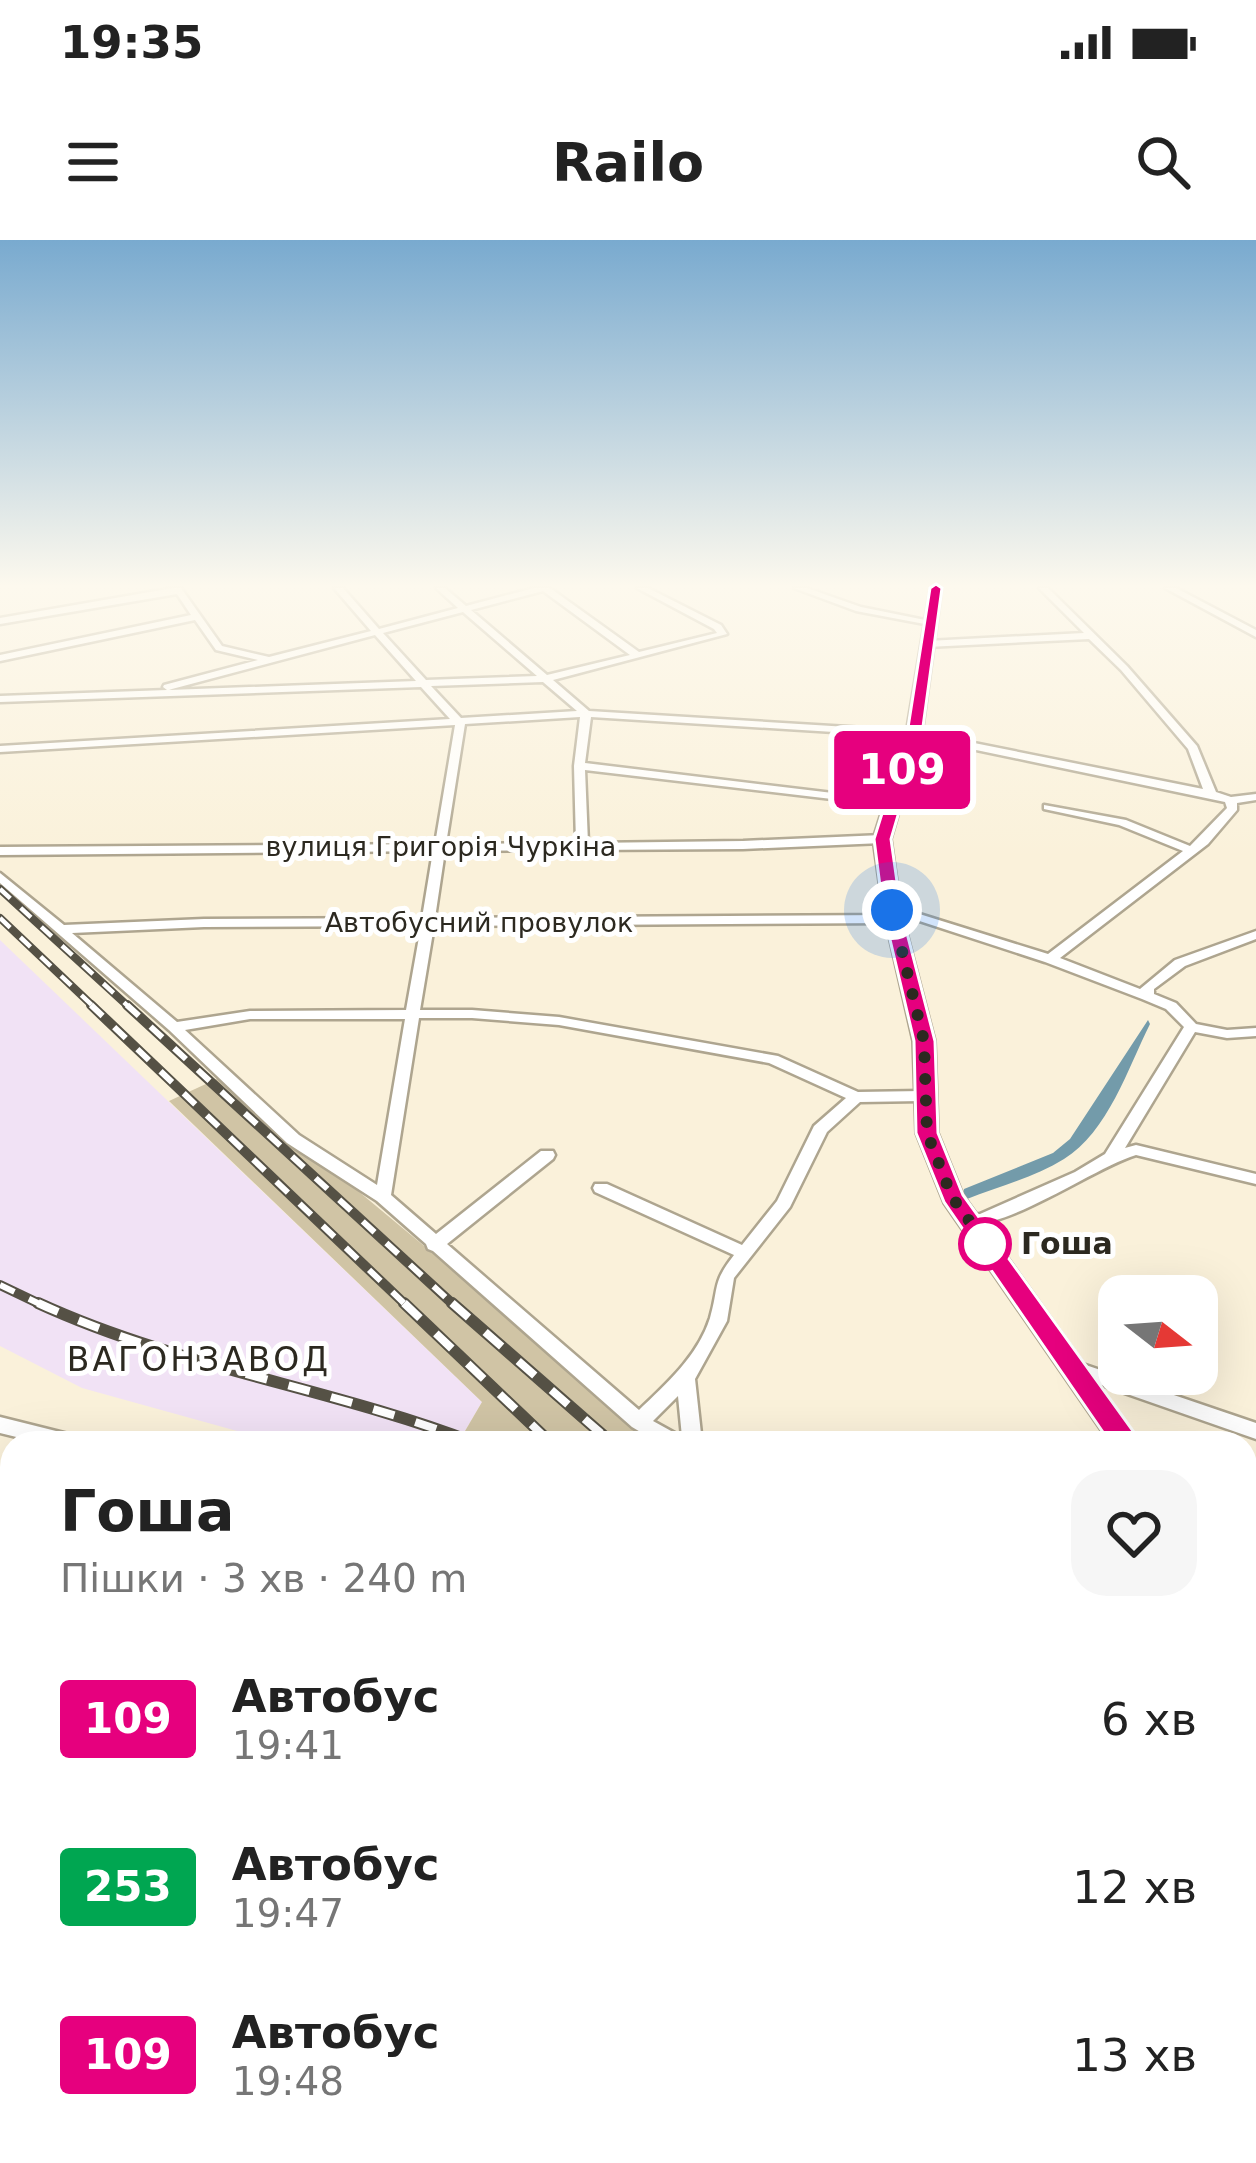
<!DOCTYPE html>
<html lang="uk">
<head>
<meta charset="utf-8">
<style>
	body { margin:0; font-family:"DejaVu Sans",sans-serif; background:#f6f6f6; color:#222; height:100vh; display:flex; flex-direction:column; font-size:45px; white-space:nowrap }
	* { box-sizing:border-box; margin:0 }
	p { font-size:39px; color:#767676 }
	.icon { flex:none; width:66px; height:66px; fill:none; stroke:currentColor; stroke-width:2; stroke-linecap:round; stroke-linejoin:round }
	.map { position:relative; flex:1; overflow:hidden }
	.side { position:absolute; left:0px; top:1191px; width:1257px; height:732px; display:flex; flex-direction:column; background:#fff; border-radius:36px 36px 0 0; box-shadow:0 12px 48px #0002 }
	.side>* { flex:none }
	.badge { padding:0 24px; border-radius:9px; font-size:42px; line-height:78px }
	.needle { width:78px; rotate:107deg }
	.tools { position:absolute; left:1098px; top:1035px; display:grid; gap:24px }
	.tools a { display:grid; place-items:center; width:120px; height:120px; border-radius:24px; background:#fff; box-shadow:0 12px 48px #0002; font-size:60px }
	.you { position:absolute; width:60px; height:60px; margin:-30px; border:9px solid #fff; border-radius:50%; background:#1a73e8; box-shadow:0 0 0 18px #1a73e833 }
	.map>.badge { position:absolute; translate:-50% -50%; box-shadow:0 0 0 6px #fff }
	.round { display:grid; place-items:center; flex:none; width:126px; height:126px; border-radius:36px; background:#f6f6f6 }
	.overview { display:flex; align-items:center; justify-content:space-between; height:204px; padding:0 60px }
	h1 { font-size:57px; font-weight:600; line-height:90px }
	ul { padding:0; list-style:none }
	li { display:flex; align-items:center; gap:36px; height:168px; padding:0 60px }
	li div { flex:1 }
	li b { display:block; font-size:45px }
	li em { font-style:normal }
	li .badge { min-width:132px; font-weight:700; text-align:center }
	.status { display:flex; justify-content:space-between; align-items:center; height:84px; padding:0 60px; background:#fff; direction:ltr }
	.status svg { height:33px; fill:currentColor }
	header { display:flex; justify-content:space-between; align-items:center; height:156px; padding:0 60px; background:#fff; font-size:54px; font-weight:600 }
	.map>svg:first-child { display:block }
	.industrial { fill:#f1e2f5 }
	.green { fill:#d0c4a5 }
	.water { fill:#739baa }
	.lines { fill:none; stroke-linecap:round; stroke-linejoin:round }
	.minor-casing { stroke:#aea58f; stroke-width:5 }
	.tertiary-casing { stroke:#aea58f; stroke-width:5 }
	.secondary-casing { stroke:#aea58f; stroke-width:4 }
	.minor { fill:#fff; fill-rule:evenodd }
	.tertiary { fill:#fff; fill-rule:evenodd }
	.secondary { fill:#fff; fill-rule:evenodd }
	.rail-far3-casing { stroke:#555145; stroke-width:8 }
	.rail-far2-casing { stroke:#555145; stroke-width:10 }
	.rail-far1-casing { stroke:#555145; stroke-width:12 }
	.rail-casing { stroke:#555145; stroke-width:14 }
	.rail-far3 { stroke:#fff; stroke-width:4.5; stroke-dasharray:14; stroke-linecap:butt }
	.rail-far2 { stroke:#fff; stroke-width:6; stroke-dasharray:16; stroke-linecap:butt }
	.rail-far1 { stroke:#fff; stroke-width:8; stroke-dasharray:22; stroke-linecap:butt }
	.rail { stroke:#fff; stroke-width:9; stroke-dasharray:28; stroke-linecap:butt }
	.line { fill:#e6007e; stroke:#fff; stroke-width:3 }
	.walk { stroke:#2c2920; stroke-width:12; stroke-dasharray:0 21.6 }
	.stop-dot { fill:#fff; stroke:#e6007e; stroke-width:6 }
	.labels { text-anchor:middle; stroke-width:10; stroke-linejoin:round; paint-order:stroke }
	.far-street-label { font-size:27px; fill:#2c2920; stroke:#fff }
	.stop-label { font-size:30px; font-weight:bold; fill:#2c2920; stroke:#fff; text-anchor:start }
	.neighbourhood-label { font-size:33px; letter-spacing:3px; fill:#2c2920; stroke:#fff }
</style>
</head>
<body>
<div class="status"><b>19:35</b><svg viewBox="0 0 49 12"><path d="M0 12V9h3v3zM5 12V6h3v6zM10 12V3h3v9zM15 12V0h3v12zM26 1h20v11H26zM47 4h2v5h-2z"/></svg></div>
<header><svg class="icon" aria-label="menu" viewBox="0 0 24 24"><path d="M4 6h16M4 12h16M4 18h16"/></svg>Railo<svg class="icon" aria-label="search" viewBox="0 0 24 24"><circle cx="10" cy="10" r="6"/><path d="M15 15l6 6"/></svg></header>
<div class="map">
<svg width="1256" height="1923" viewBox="0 0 1256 1923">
	<rect width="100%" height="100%" fill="#faf1da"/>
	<path class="industrial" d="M0 700 482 1162 458 1203H280L82 1148 0 1106Z
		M1245 1897 1256 1906V1923H956L965 1911H1245Z"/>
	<path class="green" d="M221 837 661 1203H458L482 1162 169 861Z"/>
	<path class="water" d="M1148 780 1150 784C1128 828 1108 892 1064 919 1035 937 998 947 967 959L962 956 964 949 1053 913 1070 899Z"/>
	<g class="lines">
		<g class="minor-casing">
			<path id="minor" d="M173 348H181L222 406 269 417 371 391 334 348H343L379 389 458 368 436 348H445L466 366 534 348H550L639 412 717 393 714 389 637 348H648L721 385 727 394 553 440 589 471 914 491 1203 549 1188 509 1121 430 1089 399 927 407 922 404 927 401 1084 393 1039 348H1048L1127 426 1197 506 1216 552 1231 557 1256 554V560L1237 563V570L1208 604 1060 718 1140 749 1175 720 1256 691V699L1185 726 1154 749V754L1176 763 1196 784 1227 790 1256 788V796L1227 798 1195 792 1125 908 1136 905 1256 934V944L1136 915C1091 929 1007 991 962 984L960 980 962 976 980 974 1075 932 1105 914 1184 787 1166 769 1142 759 1045 722 886 670 887 667H897L1048 714 1183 611 1119 585 1044 569V565L1126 580 1190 606 1227 568 1225 562 914 497 591 477 585 523 891 560 897 563 891 566 585 530 588 603 743 601 882 595 888 599 882 603 743 609 445 611 435 678 894 675 900 679 894 683 434 686 420 770H472L559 777 778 816 858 852 922 851 930 856 922 861 860 862 827 892 790 967 734 1038 727 1081 695 1139 702 1203H659L632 1187 433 1011 428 1009 426 1004 377 961 287 903 169 790 0 643V633L64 685 204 679 422 678 433 611 0 615V607L435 604 455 485 0 512V506L450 479 421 447 0 462V456L167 450 163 447 164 445 258 420 216 410 195 380 0 421V415L191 375 177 354 0 384V378ZM543 351 630 415 547 435 471 370ZM463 372 537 436 426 440 383 393ZM375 395 416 441 169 450 172 449ZM543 442 577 471 461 478 431 446ZM580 477 574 526 576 603 446 604 465 484ZM421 686 406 770 250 771 177 782 72 693 204 687ZM419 778H472L559 785 769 823 846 858 814 886 777 961 742 1005 607 944H595L593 948 595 952 734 1015C712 1043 719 1047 710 1078 698 1116 666 1144 639 1170L447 1004 553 919 555 915 553 911H541L436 994 391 955ZM250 779H405L377 945 299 895 185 790ZM678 1156 682 1197 653 1181Z
				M794 348H807L861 367 935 382 930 385 856 371Z
				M1165 348H1176L1256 390V397Z
				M1074 1121 1256 1183V1199L1067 1133 1065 1128 1067 1123Z
				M0 1177 72 1195 79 1198 82 1203H41L0 1193Z
				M0 1478H12V1500H0Z
				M12 1681V1761L9 1767 0 1771V1692L3 1685Z"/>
		</g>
		<g class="tertiary-casing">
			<path id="tertiary" d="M1256 1513V1544L1245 1549V1518Z
				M585 1911H636L631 1923H580Z"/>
		</g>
		<g class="secondary-casing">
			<path id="secondary" d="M930 348H942L922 494 891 599 901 670 935 801 938 893 963 955 1140 1203H1110L944 963 916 893 913 801 883 670 873 599 906 494Z
				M1245 1363 1256 1367V1407L1245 1403Z"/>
		</g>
		<use href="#minor" class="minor"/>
		<use href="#tertiary" class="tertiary"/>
		<use href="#secondary" class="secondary"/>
		<g class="rail-far3-casing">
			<path id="rail-far3" d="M0 649 130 768
				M0 678 95 768"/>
		</g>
		<g class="rail-far2-casing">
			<path id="rail-far2" d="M91 765 407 1066
				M127 765 455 1066
				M0 1045 44 1066"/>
		</g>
		<g class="rail-far1-casing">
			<path id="rail-far1" d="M38 1063C177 1127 332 1148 475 1203
				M404 1063 551 1203
				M452 1063 612 1203"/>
		</g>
		<g class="rail-casing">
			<path id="rail" d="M1245 1769 1256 1777
				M1245 1796 1256 1804"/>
		</g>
		<use href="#rail-far3" class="rail-far3"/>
		<use href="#rail-far2" class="rail-far2"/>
		<use href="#rail-far1" class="rail-far1"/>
		<use href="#rail" class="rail"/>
	</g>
	<linearGradient id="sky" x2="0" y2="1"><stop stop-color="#79aacf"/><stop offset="0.56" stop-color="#fdf9ee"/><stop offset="1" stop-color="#fdf9ee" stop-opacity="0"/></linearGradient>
	<rect width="1256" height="617" fill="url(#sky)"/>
	<path class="line" d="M936 344 942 348 922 494 891 599 901 670 935 801 938 893 963 955 1136 1195 1140 1203 1136 1211H1116L944 962 916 893 914 801 883 670 874 599 907 494 930 348Z"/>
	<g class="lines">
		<path class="walk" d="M892 670 924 801 927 893 952 957 988 1007 985 1004"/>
	</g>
	<circle class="stop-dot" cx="985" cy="1004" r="24"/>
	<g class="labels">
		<g class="far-street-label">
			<text x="441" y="616">вулиця Григорія Чуркіна</text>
			<text x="479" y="692">Автобусний провулок</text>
		</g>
		<g class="stop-label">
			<text x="1021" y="1014">Гоша</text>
		</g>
		<g class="neighbourhood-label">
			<text x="199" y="1131">ВАГОНЗАВОД</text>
		</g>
	</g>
</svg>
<div class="tools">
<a><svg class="needle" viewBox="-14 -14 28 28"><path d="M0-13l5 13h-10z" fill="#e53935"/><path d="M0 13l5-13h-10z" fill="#767676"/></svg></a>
</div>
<div class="you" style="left:892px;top:670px"></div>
<b class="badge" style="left:902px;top:530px;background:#e6007e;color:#fff">109</b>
<section class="side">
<div class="overview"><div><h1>Гоша</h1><p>Пішки · 3 хв · 240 m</p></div><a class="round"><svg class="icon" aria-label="heart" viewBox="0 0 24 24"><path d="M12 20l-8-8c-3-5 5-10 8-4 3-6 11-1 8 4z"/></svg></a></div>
<ul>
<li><span class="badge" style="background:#e6007e;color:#fff">109</span><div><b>Автобус</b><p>19:41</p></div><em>6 хв</em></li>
<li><span class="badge" style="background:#00a651;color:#fff">253</span><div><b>Автобус</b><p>19:47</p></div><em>12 хв</em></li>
<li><span class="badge" style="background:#e6007e;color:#fff">109</span><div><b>Автобус</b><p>19:48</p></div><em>13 хв</em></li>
</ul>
</section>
</div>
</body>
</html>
